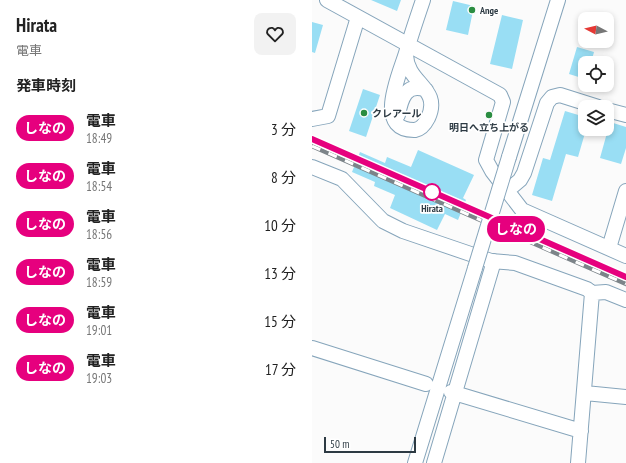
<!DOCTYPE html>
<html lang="ja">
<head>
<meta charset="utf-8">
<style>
	body { margin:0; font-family:"PT Sans Narrow","Noto Sans JP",sans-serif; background:#f2f2f2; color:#222; height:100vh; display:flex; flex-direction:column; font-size:15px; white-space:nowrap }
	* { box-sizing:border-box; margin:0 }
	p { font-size:13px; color:#767676 }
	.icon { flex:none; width:22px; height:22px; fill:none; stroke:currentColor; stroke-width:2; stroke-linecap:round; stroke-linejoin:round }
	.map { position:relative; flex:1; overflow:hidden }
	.sheet { display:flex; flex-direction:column; background:#fff; width:312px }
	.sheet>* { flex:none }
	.badge { padding:0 8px; border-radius:13px; font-size:14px; line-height:26px }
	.needle { width:26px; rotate:277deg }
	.tools { position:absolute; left:266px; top:12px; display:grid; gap:8px }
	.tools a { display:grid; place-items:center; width:36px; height:36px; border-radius:8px; background:#fff; box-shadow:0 2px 6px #0003; font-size:20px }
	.scale { position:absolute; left:12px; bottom:10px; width:92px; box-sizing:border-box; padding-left:4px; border:2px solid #2d3a43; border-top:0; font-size:11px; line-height:14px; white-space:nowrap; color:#2d3a43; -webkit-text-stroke:3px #fff; paint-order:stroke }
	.map>.badge { position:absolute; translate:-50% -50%; box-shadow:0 0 0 2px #fff }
	h2 { padding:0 16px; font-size:15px; line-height:36px }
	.round { display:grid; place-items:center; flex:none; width:42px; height:42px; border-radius:8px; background:#f2f2f2 }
	.summary { display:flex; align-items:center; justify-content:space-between; height:68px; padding:0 16px }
	h1 { font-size:19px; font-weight:700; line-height:30px }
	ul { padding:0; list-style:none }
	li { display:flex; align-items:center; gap:12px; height:48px; padding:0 16px }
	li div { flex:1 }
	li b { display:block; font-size:15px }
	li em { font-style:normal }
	li .badge { min-width:44px; font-weight:700; text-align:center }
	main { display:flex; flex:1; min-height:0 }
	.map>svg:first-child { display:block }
	.building { fill:#99def4 }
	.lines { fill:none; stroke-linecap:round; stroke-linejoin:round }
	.minor-casing { stroke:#86a5bb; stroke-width:16 }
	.minor { stroke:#fff; stroke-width:14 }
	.rail-casing { stroke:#7c8489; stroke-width:4.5 }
	.rail { stroke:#fff; stroke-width:3; stroke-dasharray:9; stroke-linecap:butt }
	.minor-bridge-casing { stroke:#86a5bb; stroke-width:16; stroke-linecap:butt }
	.minor-bridge { stroke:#fff; stroke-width:14 }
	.line-casing { stroke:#fff; stroke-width:9 }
	.line { stroke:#e6007e; stroke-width:6 }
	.poi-dot { fill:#2b8d41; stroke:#fff; stroke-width:1.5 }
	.stop-dot { fill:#fff; stroke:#e6007e; stroke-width:2 }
	.labels { text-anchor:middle; stroke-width:3.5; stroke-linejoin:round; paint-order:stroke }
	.poi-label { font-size:10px; font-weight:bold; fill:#2d3a43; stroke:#fff; text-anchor:start }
	.stop-label { font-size:10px; font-weight:bold; fill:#2d3a43; stroke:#fff }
</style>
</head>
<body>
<main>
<section class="sheet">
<div class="summary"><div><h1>Hirata</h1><p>電車</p></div><a class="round"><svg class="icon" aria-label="heart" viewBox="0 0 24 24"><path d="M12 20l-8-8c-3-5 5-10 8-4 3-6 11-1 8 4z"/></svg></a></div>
<h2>発車時刻</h2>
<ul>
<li><span class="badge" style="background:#e6007e;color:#fff">しなの</span><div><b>電車</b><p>18:49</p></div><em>3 分</em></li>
<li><span class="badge" style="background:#e6007e;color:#fff">しなの</span><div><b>電車</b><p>18:54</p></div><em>8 分</em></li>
<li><span class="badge" style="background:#e6007e;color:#fff">しなの</span><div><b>電車</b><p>18:56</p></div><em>10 分</em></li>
<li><span class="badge" style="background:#e6007e;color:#fff">しなの</span><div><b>電車</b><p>18:59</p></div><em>13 分</em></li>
<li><span class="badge" style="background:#e6007e;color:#fff">しなの</span><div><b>電車</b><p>19:01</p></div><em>15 分</em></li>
<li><span class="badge" style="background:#e6007e;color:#fff">しなの</span><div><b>電車</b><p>19:03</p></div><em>17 分</em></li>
</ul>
</section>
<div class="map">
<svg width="314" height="463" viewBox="0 0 314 463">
	<rect width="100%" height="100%" fill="#fbfbfb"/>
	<path class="building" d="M59 0H89L85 11Z
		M141 1 162 6 156 35 134 30Z
		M190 15 211 20 200 69 178 64Z
		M0 22 11 25 3 53 0 52Z
		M265 47 282 52 279 63H273V79L257 74Z
		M51 89 68 95 54 137 37 131Z
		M253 111 273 117V133L266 157 254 154 240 201 220 195 231 158 238 160Z
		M298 122 314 127V148L309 164 288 158Z
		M106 150 162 175 151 198 154 200 146 220 133 214 125 230 78 208 83 195 62 186 63 182 40 172 48 152 73 163 75 157 99 167Z"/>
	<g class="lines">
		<g class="minor-casing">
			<path id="minor" d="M15 0 188 95 191 102 174 160 180 171 210 210 314 256
				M94 55C95 84 130 88 116 118 113 124 109 129 103 130 61 131 88 73 94 53 99 35 105 18 111 0
				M295 110 314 115
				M86 115C89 99 94 82 114 90
				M0 119 16 116 46 17
				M197 157 246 0
				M0 167 30 179 71 221 91 231 179 261 203 263 275 289 280 293 266 463
				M195 191 208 180 212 173 235 103 240 97 248 95 286 107
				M297 248 314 191
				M280 293 294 292 314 300
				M0 348 114 384
				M139 392 269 431
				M273 393 314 397
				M103 463 163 268
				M122 463 182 261"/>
		</g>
		<use href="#minor" class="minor"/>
		<g class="rail-casing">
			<path id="rail" d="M0 139 314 277
				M0 146 314 284"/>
		</g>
		<use href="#rail" class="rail"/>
		<g class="minor-bridge-casing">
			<path id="minor-bridge" d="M163 268 197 157"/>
		</g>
		<use href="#minor-bridge" class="minor-bridge"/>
	</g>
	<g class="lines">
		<g class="line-casing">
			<path id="line" d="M0 139 314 277"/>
		</g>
		<use href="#line" class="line"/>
	</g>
	<g class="poi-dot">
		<circle cx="160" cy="10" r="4"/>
		<circle cx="52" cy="113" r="4"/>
		<circle cx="177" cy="115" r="4"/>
	</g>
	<circle class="stop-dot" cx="120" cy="192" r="8"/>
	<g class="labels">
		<g class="poi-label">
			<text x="168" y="14">Ange</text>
			<text x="60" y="117">クレアール</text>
			<text x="177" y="131" text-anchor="middle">明日へ立ち上がる</text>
		</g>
		<g class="stop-label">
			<text x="120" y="212">Hirata</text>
		</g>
	</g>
</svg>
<div class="tools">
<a><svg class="needle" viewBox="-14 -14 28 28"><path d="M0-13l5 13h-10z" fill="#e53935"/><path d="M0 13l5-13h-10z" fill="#767676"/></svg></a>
<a><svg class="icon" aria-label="locate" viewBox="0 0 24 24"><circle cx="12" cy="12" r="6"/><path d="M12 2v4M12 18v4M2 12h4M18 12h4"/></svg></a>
<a><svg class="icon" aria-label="layers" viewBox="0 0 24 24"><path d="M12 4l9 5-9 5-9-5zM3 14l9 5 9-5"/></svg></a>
</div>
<div class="scale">50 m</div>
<b class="badge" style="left:204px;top:229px;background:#e6007e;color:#fff">しなの</b>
</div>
</main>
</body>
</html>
